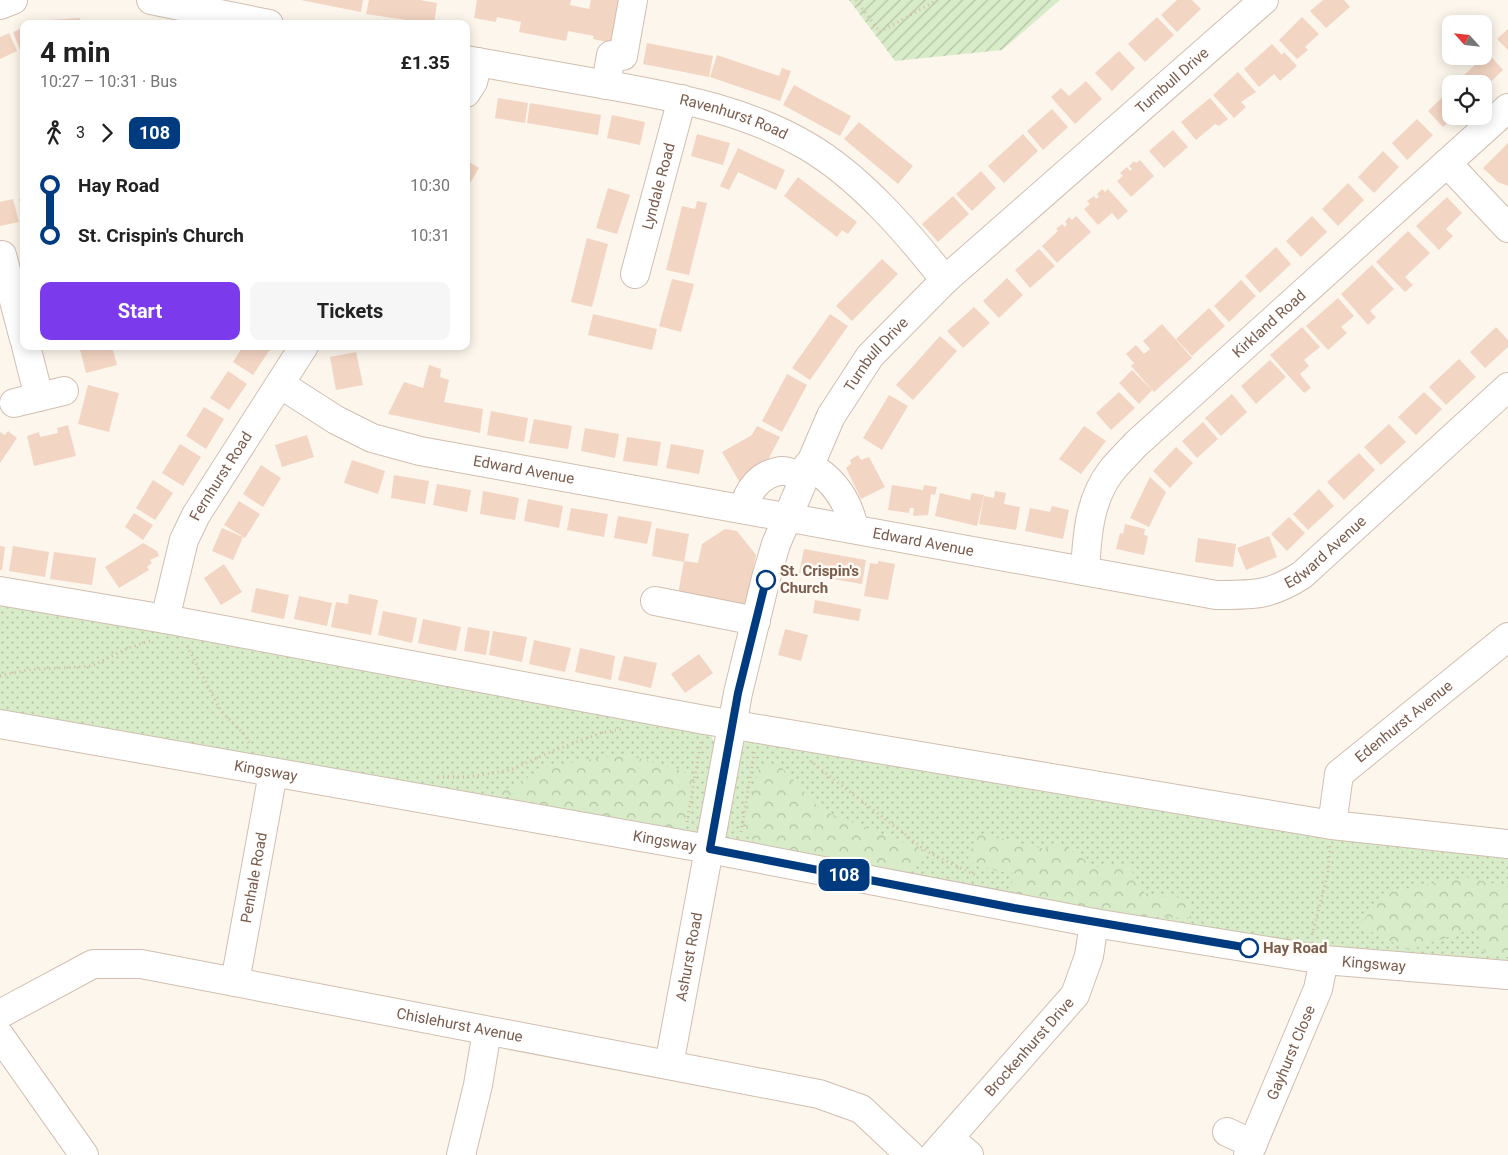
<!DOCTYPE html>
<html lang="en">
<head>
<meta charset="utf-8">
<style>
	body { margin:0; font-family:Roboto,sans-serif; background:#f6f6f6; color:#222; height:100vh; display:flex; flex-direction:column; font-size:19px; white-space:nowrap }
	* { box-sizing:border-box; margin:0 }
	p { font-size:16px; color:#767676 }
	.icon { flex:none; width:28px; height:28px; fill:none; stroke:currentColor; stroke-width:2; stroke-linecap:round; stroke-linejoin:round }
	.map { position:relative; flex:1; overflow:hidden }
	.panel { position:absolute; left:20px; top:20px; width:450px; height:330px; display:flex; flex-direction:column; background:#fff; border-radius:10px; box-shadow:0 2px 12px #0003 }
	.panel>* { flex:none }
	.badge { padding:0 10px; border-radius:8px; font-size:18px; line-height:32px }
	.needle { width:32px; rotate:297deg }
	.tools { position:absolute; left:1442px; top:15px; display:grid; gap:10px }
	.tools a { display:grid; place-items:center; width:50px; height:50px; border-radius:10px; background:#fff; box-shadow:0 2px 12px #0003; font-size:25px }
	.map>.badge { position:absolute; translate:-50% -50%; box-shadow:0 0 0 2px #fff }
	.legs { display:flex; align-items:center; gap:8px; height:55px; padding:0 20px; font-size:16px }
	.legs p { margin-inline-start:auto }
	.headline { display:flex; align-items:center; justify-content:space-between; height:85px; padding:0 20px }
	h1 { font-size:28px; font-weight:700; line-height:38px }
	.cta { display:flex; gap:10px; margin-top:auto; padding:10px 20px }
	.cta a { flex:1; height:58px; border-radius:10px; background:#7c3aed; color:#fff; font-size:20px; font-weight:700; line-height:58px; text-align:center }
	.cta a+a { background:#f6f6f6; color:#222 }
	ul { padding:0 20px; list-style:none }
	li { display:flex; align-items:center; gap:18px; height:50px; font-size:19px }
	li i { display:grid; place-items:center; width:8px; height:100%; margin:0 6px; background:currentColor }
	li i::after { content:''; width:12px; height:12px; margin:-6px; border:4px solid; border-radius:50%; background:#fff }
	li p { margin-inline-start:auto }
	li:first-child i { background:linear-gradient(#0000 50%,currentColor 0) }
	li:last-child i { background:linear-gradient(currentColor 50%,#0000 0) }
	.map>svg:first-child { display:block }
	.grass { fill:url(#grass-dots) }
	.forest { fill:url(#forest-crowns) }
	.garden { fill:url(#garden-furrows) }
	.building { fill:#f3d5c3 }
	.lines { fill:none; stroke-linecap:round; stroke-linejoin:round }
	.minor-casing { stroke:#d1beb0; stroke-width:30 }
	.path { stroke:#d9b8a5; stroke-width:3; stroke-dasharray:1 4; stroke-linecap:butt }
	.minor { stroke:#fff; stroke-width:28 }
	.line-1-casing { stroke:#fff; stroke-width:11 }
	.line-1 { stroke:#003b80; stroke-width:8 }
	.stop-1-dot { fill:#fff; stroke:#003b80; stroke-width:2.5 }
	.labels { text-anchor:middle; stroke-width:5; stroke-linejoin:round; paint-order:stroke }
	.street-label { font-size:15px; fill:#7a5c4d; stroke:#fffaf3 }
	.stop-label { font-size:15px; font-weight:bold; fill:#7a5c4d; stroke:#fffaf3; text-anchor:start }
</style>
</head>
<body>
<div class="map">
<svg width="1508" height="1155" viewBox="0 0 1508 1155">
	<defs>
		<pattern id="grass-dots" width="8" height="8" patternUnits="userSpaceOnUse" patternTransform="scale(1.25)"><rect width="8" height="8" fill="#d8ecc9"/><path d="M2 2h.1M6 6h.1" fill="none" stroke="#b4c2a5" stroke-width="1.8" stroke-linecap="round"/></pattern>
		<pattern id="forest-crowns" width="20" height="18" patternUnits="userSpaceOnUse" patternTransform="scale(1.25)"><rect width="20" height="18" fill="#d8ecc9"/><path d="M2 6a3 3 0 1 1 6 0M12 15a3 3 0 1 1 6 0" fill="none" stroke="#b4c2a5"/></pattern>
		<pattern id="garden-furrows" width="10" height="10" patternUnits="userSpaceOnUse" patternTransform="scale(1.25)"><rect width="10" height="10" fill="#d8ecc9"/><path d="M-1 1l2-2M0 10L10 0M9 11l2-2" fill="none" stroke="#b4c2a5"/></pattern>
	</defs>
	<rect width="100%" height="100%" fill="#fdf6ec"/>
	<path class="grass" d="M0 600 710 734 717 747 704 828 695 837 0 714Z
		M754 739 1508 855V970L1306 951 722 838 737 752 745 742Z"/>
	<path class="forest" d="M625 754 695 775 684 838 497 794 549 766Z
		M760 766H780L821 810 928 852 902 880 788 858 741 833Z
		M977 833 1045 849 1057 841 1095 867 1129 865 1143 893 1189 899 1191 918 1083 915 1027 903 1010 885 1019 874 997 871 967 862Z
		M1466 877 1508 887V957L1486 955 1475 928 1409 950 1359 926 1384 893Z"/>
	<path class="garden" d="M849 0H1060L1002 50 895 61Z"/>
	<path class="building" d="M301 0H363L361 12Z
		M369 0H420L437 3 434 24 366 14Z
		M477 0H571L570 5 589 9 591 0H622L613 43 593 39 594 36 568 31 566 41 519 32 521 22 497 17 496 22 474 18Z
		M1177 0H1192L1201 9 1177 32 1161 15Z
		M1323 0H1344L1350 7 1326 28 1310 11Z
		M1157 17 1174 35 1145 62 1128 44Z
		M1302 17 1319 34 1305 47 1308 50 1297 59 1279 40Z
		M80 18 81 24H50L49 20Z
		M24 27V48L20 50 13 32Z
		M1508 29V50L1497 39Z
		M9 33 17 51 0 59V37Z
		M647 43 713 56 709 77 643 64Z
		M1272 44 1282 55 1284 52 1297 66 1280 81 1274 74 1259 87 1244 69Z
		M1119 51 1135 68 1112 91 1095 73Z
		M1488 53 1503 70 1484 88V84H1468L1462 77Z
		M717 55 779 76 782 68 791 71 780 101 710 77Z
		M1238 72 1256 92 1241 102 1246 107 1234 118 1213 95Z
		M1086 81 1102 99 1075 124 1051 97 1061 88 1069 96Z
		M794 85 851 116 840 136 783 105Z
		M1451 89V116H1455L1443 127 1428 111Z
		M498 98 528 103 525 123 495 118Z
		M1210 98 1228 119 1219 126 1215 124 1196 140 1181 122Z
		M530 103 601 115 598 135 527 123Z
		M1052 109 1068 127 1043 150 1027 131Z
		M612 115 645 122 640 145 607 138Z
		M1417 119 1433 135 1407 160 1392 143Z
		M859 122 913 166 898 184 844 139Z
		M1173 130 1188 147 1164 168 1149 151Z
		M697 134 730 143 723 165 691 156Z
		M1023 134 1038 151 1004 183 988 166Z
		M1508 143V186L1498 182 1483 168Z
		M738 148 785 170 776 190 738 172 729 190 720 186Z
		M1383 151 1399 167 1374 193 1358 177Z
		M466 160 479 168 466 190Z
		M1140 160 1154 176 1131 197 1117 181 1123 176 1120 173 1127 167 1130 171 1132 169 1129 166 1134 161 1136 163Z
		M981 171 996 188 972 211 956 194Z
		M798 177 857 222 848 234 842 230 837 237 784 196Z
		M1348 183 1364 200 1338 226 1322 209Z
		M608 188 630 195 617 234 596 228Z
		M1102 189 1105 192 1108 189 1128 211 1118 220 1112 213 1098 225 1084 209 1090 204 1087 201 1094 196 1096 199 1099 197 1097 194Z
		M953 196 969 214 938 242 922 224Z
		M1447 197 1462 213 1446 229 1453 236 1439 250 1416 226Z
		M24 198V215H23L19 199Z
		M13 199 19 222 0 226V202Z
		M697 201 707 203 689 275 666 270 682 206 695 209Z
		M1076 216 1091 232 1057 263 1042 246 1058 231 1056 229 1062 224 1065 227 1067 224 1065 222 1069 217 1072 220Z
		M1312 216 1327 232 1301 257 1286 241Z
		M1408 231 1430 253 1405 277 1413 285 1405 292 1376 262Z
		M587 238 608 244 592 307 571 302Z
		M1276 247 1291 264 1260 293 1245 276Z
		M1039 249 1055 266 1030 288 1015 270Z
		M882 259 898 274 852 321 836 306Z
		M1372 265 1394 289 1370 311 1376 317 1368 325 1341 294Z
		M1007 278 1023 295 999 318 983 301Z
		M672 279 694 284 681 332 659 326Z
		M1241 280 1256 296 1229 322 1214 306Z
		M1338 298 1354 316 1341 327 1347 333 1328 350 1306 326Z
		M974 307 990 323 963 348 947 331Z
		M1209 308 1225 326 1192 356 1176 339Z
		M593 314 657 329 652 350 588 335Z
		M830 314 848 326 810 380 792 368Z
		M1162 324 1192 358 1154 392 1131 366 1134 363 1126 354 1136 345 1144 354 1150 349 1143 341Z
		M1302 327 1320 347 1304 360 1309 366 1300 374 1311 388 1304 393 1270 355Z
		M1496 327 1508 340V347L1485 368 1470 352Z
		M940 336 957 351 913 400 896 385Z
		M79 346H112L117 365 86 373Z
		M243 346 271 348 253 375 233 362Z
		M356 352 363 385 336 390 330 357Z
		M1459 359 1476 377 1446 405 1429 387Z
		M1270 360 1286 377 1256 404 1241 386Z
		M429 365 441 369 440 377 449 380 444 402 483 409 480 433 388 414 404 382 423 388Z
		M1132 370 1152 390 1139 404 1119 383Z
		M228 371 247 384 229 410 210 398Z
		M787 374 807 385 782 432 762 421Z
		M88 385 119 393 109 432 78 424Z
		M1119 392 1135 408 1111 430 1096 413Z
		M1424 392 1442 409 1416 435 1398 417Z
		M1232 394 1247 412 1221 436 1205 418Z
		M889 395 908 406 882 450 863 438Z
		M204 407 224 419 206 449 186 436Z
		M491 411 528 418 524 442 487 435Z
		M534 419 572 426 568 449 529 443Z
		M1203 422 1218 439 1197 458 1182 441Z
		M1389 424 1406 442 1381 465 1364 447Z
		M68 425 76 456 34 466 27 436 39 432 40 437 58 433 57 428Z
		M757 426 780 437 769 458 770 463 739 481 722 452 752 435Z
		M1084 426 1106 441 1081 474 1059 459Z
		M585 428 619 434 615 458 581 451Z
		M8 431 17 438 0 463V432L5 435Z
		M307 435 314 457 282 467 275 445Z
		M627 437 661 442 657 466 623 461Z
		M180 444 201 457 183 486 162 473Z
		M671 444 704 450 699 474 666 468Z
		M1176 447 1193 463 1170 488 1153 471Z
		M1359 453 1375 470 1344 500 1327 482Z
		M858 455 861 460 869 457 885 487 861 499 846 468 851 464 850 460Z
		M352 460 385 471 378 494 344 483Z
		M261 465 281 478 263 507 243 494Z
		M394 475 429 481 425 504 391 498Z
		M1150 477 1166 492 1149 527 1130 518Z
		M153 480 173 493 155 520 136 508Z
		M437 484 471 490 467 512 433 505Z
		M892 485 923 490 924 485 937 487 935 495 931 494 928 515 913 516 914 508H910L909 513 888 510Z
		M1319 489 1334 506 1308 530 1293 514Z
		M483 491 519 498 515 520 480 514Z
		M995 491 1006 493 1004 504 1020 507 1016 530 979 524 984 496 994 498Z
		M940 493 970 500 972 493 984 495 977 526 935 516Z
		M528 499 563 506 559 528 524 521Z
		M239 501 260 514 245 538 224 525Z
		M1052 506 1069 510 1063 539 1025 531 1030 508 1050 512Z
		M571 508 608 514 604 537 567 530Z
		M134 513 153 525 143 540 125 527Z
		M618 516 652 522 647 544 614 538Z
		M1289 517 1305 533 1287 551 1271 534Z
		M1125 524 1145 529 1144 535 1148 536 1144 555 1116 549 1120 533 1123 534Z
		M222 528 243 537 233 560 212 551Z
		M656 528 689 534 684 562 652 556Z
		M725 529 737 531 756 555 745 607 678 594 684 561 698 563 702 544Z
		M1269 536 1277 557 1246 570 1237 548Z
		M1198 538 1236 544 1233 567 1195 562Z
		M143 543 157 551 159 556 150 560 152 563 147 567 149 570 119 588 105 567Z
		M0 546 5 547 2 570H0Z
		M13 546 49 552 45 577 9 571Z
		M804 549 866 560 862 584 799 573Z
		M54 552 96 558 92 585 50 579Z
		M878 561 895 564 888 600 864 596 870 563 878 564Z
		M224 564 242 592 221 605 204 578Z
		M256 588 289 595 284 619 251 612Z
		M349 594 378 600 371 635 331 627 336 602 348 604Z
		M299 596 332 603 327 626 294 619Z
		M815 600 861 609 859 621 813 613Z
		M383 611 417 618 412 643 378 635Z
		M423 619 461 627 456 651 418 643Z
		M468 627 490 631 486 655 464 651Z
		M785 629 808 635 801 661 778 655Z
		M493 631 527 637 522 662 489 655Z
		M534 640 571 648 565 672 529 664Z
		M580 648 615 656 611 680 575 672Z
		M699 654 713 673 685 693 671 674Z
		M624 656 657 663 651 688 618 680Z"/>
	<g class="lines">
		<g class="minor-casing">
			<g id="minor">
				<path d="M151 0 269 24"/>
				<path d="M0 5 13 0"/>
				<path id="s1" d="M466 60C517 69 568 78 619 87 685 99 749 112 807 146 860 177 907 232 945 280"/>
				<path d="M606 85 611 55 623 56 633 0"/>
				<path d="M466 93 473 82 478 62"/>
				<path d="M1447 163 1508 228"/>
				<path d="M2 255 24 339"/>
				<path id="s2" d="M635 274 682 99"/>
				<path d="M26 346 39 397"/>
				<path id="s3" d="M280 384 336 420 372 438 420 451 1216 595C1254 595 1269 596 1302 575L1508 387"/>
				<path d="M14 403 64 391"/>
				<path d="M808 465C834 479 848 500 854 528"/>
				<path d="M744 509C747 490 761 474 780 471 787 470 797 475 803 477"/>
				<path id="s4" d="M1085 571C1087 536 1089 499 1112 470 1119 461 1128 453 1136 444L1508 108"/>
				<path d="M0 591 165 619 705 720 1332 825 1508 844"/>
				<path d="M655 601 756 621"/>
				<path id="s5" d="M165 619 184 540 196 515 304 346"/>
				<path id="s6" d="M0 724 709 849 1094 923 1324 960 1508 975"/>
				<path id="s7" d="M1332 825 1339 774 1508 637"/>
				<path id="s8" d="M235 982 273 773"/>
				<path id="s9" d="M0 1014 93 964H141L819 1094 861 1109 910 1155"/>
				<path d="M0 1036 84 1155"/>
				<path id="s10" d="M669 1065 738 693 766 578 776 544 831 416 870 356 945 280 1264 0"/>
				<path d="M1227 1132 1253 1144"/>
				<path d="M949 1138 969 1155"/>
				<path d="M461 1155 478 1085 487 1031"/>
				<path id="s11" d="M934 1155 1075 995 1089 956 1094 923"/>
				<path id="s12" d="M1248 1155 1318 989 1324 960"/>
			</g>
		</g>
		<path class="path" d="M856 0 880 32 937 0
			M187 646 221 711 245 735 250 745
			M0 676 27 670 92 666 128 648 153 640
			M810 761 928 852 977 876
			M438 777H468L510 770 555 750 601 733 621 729
			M687 822 701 742
			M741 832 755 750
			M1312 935 1328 873 1330 846"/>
		<use href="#minor" class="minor"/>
	</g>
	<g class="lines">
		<g class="line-1-casing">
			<path id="line-1" d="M766 580 738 693 710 849 1014 908 1249 948"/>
		</g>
		<use href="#line-1" class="line-1"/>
	</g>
	<g class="stop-1-dot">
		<circle cx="766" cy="580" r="9"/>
		<circle cx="1249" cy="948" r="9"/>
	</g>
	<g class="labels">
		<g class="street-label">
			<text dy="5" stroke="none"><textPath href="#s10" startOffset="1152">Turnbull Drive</textPath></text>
			<text dy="5" stroke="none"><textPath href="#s1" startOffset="274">Ravenhurst Road</textPath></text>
			<text dy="5" stroke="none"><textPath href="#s2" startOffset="91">Lyndale Road</textPath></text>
			<text dy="5" stroke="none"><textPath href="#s4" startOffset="321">Kirkland Road</textPath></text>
			<text dy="5" stroke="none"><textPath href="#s10" startOffset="748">Turnbull Drive</textPath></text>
			<text dy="5" stroke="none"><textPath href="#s3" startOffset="262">Edward Avenue</textPath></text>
			<text dy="5" stroke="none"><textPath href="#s5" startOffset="155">Fernhurst Road</textPath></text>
			<text dy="5" stroke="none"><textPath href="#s3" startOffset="668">Edward Avenue</textPath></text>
			<text dy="5" stroke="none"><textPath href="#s3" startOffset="1088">Edward Avenue</textPath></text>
			<text dy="5" stroke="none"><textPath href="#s7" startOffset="135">Edenhurst Avenue</textPath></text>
			<text dy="5" stroke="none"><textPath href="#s6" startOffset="270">Kingsway</textPath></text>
			<text dy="5" stroke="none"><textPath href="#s6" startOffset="675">Kingsway</textPath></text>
			<text dy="5" stroke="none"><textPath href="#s8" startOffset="106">Penhale Road</textPath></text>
			<text dy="5" stroke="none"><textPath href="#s10" startOffset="110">Ashurst Road</textPath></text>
			<text dy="5" stroke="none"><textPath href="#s6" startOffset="1395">Kingsway</textPath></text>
			<text dy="5" stroke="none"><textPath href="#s9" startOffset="478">Chislehurst Avenue</textPath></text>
			<text dy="5" stroke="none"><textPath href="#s11" startOffset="144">Brockenhurst Drive</textPath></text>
			<text dy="5" stroke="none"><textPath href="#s12" startOffset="111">Gayhurst Close</textPath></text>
		</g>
		<g class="stop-label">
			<text x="780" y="576">St. Crispin's<tspan x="780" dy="17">Church</tspan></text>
			<text x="1263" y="953">Hay Road</text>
		</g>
	</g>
</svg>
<div class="tools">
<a><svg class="needle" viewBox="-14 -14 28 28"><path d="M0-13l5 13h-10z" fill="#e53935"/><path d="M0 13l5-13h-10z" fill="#767676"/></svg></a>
<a><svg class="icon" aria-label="locate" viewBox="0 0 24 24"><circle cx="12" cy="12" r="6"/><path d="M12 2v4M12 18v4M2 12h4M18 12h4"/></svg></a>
</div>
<b class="badge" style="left:844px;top:875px;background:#003b80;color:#fff">108</b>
<section class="panel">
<div class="headline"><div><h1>4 min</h1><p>10:27 – 10:31 · Bus</p></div><b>£1.35</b></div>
<div class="legs"><svg class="icon" aria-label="walk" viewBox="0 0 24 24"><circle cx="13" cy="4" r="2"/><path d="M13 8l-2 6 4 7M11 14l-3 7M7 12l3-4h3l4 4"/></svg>3<svg class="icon" aria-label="forward" viewBox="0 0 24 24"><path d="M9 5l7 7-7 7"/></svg><b class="badge" style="background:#003b80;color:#fff">108</b></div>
<ul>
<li><i style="color:#003b80"></i><b>Hay Road</b><p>10:30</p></li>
<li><i style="color:#003b80"></i><b>St. Crispin's Church</b><p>10:31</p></li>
</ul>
<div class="cta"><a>Start</a><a>Tickets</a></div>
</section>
</div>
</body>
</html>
